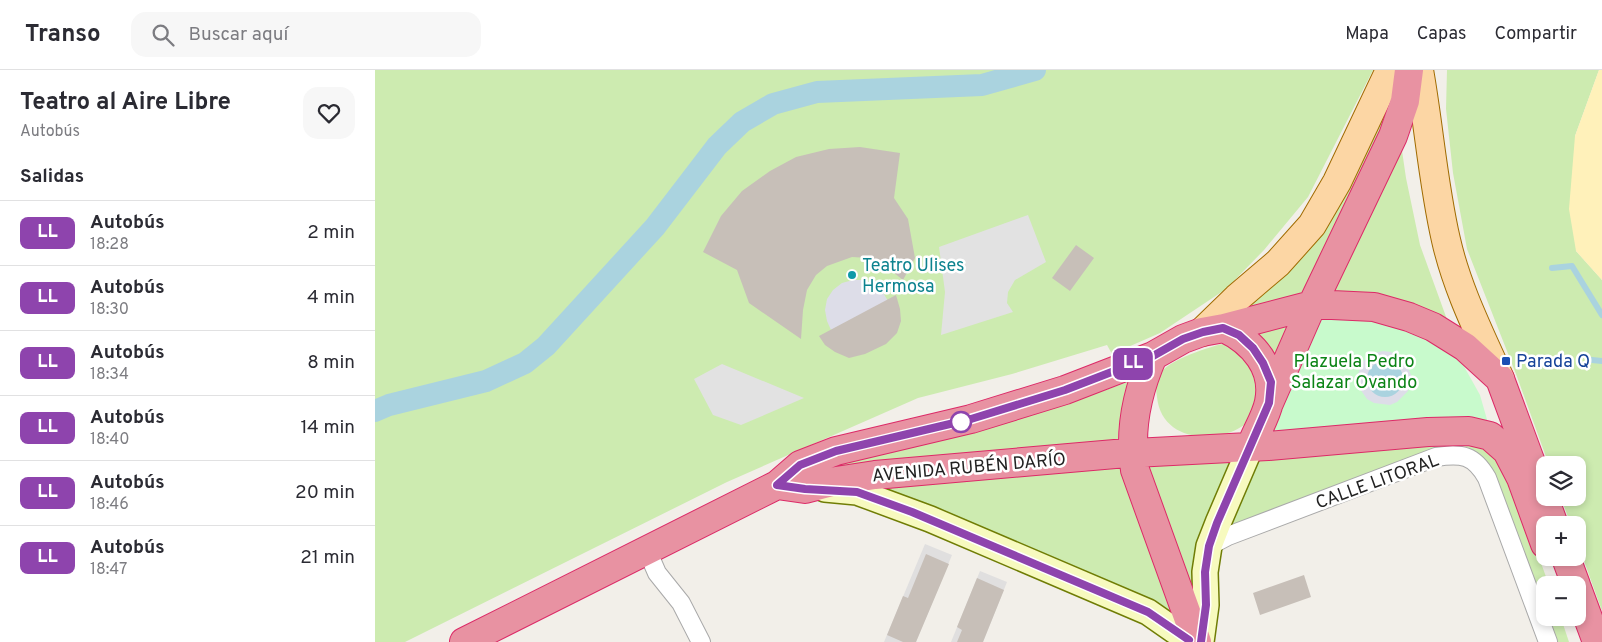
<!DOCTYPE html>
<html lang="es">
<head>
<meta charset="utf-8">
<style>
	body { margin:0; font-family:Overpass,sans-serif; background:#f7f7f7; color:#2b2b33; height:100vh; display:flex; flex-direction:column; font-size:19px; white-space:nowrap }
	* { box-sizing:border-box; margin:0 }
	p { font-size:16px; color:#7c7c81 }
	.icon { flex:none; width:28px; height:28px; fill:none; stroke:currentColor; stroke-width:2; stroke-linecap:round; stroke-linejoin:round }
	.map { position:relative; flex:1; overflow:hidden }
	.drawer { display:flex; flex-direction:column; background:#fff; width:375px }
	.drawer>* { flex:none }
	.badge { padding:0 10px; border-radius:8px; font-size:18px; line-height:32px }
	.controls { position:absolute; left:1161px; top:386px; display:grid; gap:10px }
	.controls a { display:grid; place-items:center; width:50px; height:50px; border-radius:10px; background:#fff; box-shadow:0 2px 8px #0003; font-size:25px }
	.map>.badge { position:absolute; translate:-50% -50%; box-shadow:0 0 0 2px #fff }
	h2 { padding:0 20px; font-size:19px; line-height:45px }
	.round { display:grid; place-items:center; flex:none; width:52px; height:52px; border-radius:15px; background:#f7f7f7 }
	.head { display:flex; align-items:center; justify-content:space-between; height:85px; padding:0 20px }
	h1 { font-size:24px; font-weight:700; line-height:38px }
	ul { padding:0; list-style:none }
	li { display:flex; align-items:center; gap:15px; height:65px; padding:0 20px; border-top:1px solid #e1e1e2 }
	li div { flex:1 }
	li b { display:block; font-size:19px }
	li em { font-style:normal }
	li .badge { min-width:55px; font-weight:700; text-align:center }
	header { display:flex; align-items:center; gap:30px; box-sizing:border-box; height:70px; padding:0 25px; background:#fff; border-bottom:1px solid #e1e1e2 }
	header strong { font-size:24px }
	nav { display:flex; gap:28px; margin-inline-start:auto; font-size:18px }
	.search { width:350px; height:45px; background:#f7f7f7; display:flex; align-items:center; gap:12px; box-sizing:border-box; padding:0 18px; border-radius:15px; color:#7c7c81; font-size:19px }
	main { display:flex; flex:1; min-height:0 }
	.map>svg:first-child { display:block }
	.residential { fill:#e0dfdf }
	.grass { fill:#cdebb0 }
	.sand { fill:#fff1ba }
	.park { fill:#c8facc }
	.parking { fill:#e2e2e2 }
	.plaza { fill:#dddde8; fill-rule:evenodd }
	.water { fill:#aad3df }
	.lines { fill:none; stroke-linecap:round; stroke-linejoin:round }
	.stream { stroke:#aad3df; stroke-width:6 }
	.canal { stroke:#aad3df; stroke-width:22 }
	.building { fill:#c7bfb8 }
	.street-casing { stroke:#a9a9a9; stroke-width:20 }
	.secondary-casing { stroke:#707d05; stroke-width:28 }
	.primary-casing { stroke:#a06b00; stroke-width:30 }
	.highway-casing { stroke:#dc2a67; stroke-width:30 }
	.street { stroke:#fff; stroke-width:18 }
	.secondary { stroke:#f7fabf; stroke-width:25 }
	.primary { stroke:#fcd6a4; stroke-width:28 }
	.highway { stroke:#e892a2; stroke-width:28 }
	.line-casing { stroke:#fff; stroke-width:11 }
	.line { stroke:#8e44ad; stroke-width:8 }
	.culture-dot { fill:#0f9aa8; stroke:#fff; stroke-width:2 }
	.transit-dot { fill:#1a4fb4; stroke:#fff; stroke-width:2 }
	.stop-dot { fill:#fff; stroke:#8e44ad; stroke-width:2.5 }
	.labels { text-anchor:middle; stroke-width:5; stroke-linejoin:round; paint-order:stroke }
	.culture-label { font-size:18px; fill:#0d838f; stroke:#fff; text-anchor:start }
	.park-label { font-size:18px; fill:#0c8416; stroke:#fff }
	.transit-label { font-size:18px; fill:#164399; stroke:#fff; text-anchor:start }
	.street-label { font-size:18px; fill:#222; stroke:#fff }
</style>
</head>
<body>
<header>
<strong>Transo</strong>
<div class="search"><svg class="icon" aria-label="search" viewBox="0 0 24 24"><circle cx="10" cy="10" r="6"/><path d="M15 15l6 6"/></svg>Buscar aquí</div>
<nav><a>Mapa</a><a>Capas</a><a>Compartir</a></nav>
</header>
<main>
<section class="drawer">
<div class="head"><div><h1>Teatro al Aire Libre</h1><p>Autobús</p></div><a class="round"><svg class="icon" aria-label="heart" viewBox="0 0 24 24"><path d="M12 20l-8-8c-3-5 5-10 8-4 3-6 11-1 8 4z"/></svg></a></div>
<h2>Salidas</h2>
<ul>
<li><span class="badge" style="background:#8e44ad;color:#fff">LL</span><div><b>Autobús</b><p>18:28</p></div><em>2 min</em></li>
<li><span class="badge" style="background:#8e44ad;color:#fff">LL</span><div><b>Autobús</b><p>18:30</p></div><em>4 min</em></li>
<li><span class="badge" style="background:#8e44ad;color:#fff">LL</span><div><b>Autobús</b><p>18:34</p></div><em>8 min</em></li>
<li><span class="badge" style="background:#8e44ad;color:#fff">LL</span><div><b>Autobús</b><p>18:40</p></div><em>14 min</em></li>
<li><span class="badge" style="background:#8e44ad;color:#fff">LL</span><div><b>Autobús</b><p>18:46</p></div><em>20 min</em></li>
<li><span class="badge" style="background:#8e44ad;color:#fff">LL</span><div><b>Autobús</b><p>18:47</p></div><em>21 min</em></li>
</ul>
</section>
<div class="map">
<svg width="1227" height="572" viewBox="0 0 1227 572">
	<rect width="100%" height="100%" fill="#f2efe9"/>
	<path class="residential" d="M550 474 577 485 541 572H509Z
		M605 501 632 512 608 572H576Z"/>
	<path class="grass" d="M0 0H998L933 127 889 180 851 219 785 263 737 284 732 275 637 304 543 328 352 412 30 572H0Z
		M1072 0H1224L1200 66 1201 181 1227 210V541L1203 474 1202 455H1196L1186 428H1202V395H1174L1141 304 1092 179 1078 103 1071 39Z
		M1024 10 1023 28 933 223 860 242 951 154 978 113Z
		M1025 67 1031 108 1045 175 1074 255 953 226Z
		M919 251 898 295 872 261Z
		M852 273 862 276 887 314C884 323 883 335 879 344 876 352 864 359 856 362 825 373 786 365 782 327 781 320 780 311 784 305 792 290 836 276 852 273Z
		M756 311 744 354 743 372 440 401 488 386 670 341Z
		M1085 368 1114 378 1138 416 1174 515H1170V537L1116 396C1090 368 1079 373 1046 384L850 459 884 387Z
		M864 388 821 546 765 394Z
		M748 395 804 550 505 420 507 415Z
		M1174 548H1186L1194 572H1183Z"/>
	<path class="sand" d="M1224 0H1227V210L1201 181 1194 139 1200 66Z"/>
	<path class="park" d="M944 243 996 248 1034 257 1086 291 1105 325 1113 353 888 366Z"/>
	<path class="parking" d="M653 145 671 192 640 210 633 222 632 233 638 242 566 265 570 222 564 177Z
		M347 294 429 328 366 355 338 345 319 309Z"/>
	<path class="plaza" d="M478 210H489L499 214 507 221 513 231 456 260 452 251 450 240 452 229 458 220 467 213Z
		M1008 281 1016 282 1030 291 1036 305V313L1033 321 1022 332 1015 335 999 333 992 329 983 316 982 308 987 292 1000 283ZM1007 291 1018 293 1026 316 1019 324 998 296Z"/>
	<path class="water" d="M992 309a18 18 0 1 1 36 0a18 18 0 1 1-36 0Z"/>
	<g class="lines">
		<path class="stream" d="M1177 198 1197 196 1227 245
			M1217 290 1227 291"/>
		<path class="canal" d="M0 341 14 335 111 311 150 293 171 276 280 157 342 76 367 52 398 34 442 22 607 15 660 0"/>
	</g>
	<path class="building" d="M485 77 525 83 519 128 533 149 540 188 528 210 509 195 494 188 477 187 452 196 441 205 432 220 428 240 426 269 374 233 362 200 328 182 346 146 367 121 395 101 421 87 454 79Z
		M701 175 719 188 695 221 677 208Z
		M521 225 525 239 526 251 522 263 511 274 490 284 474 288 460 282 450 275 444 266Z
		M551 484 574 494 541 572H528L512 565 528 526 533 528Z
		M929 505 936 527 885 545 878 523Z
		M602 508 629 520 608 572H582L587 560 582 557Z"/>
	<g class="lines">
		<g class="street-casing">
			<path id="street" d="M834 476 853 466 1061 387C1087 383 1099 385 1112 408L1173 572
				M272 480 282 503 306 533 326 572"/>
		</g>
		<g class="secondary-casing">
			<path id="secondary" d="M450 419 482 422 555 449 773 542 816 572
				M826 572 831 535 830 502 834 476 843 453 876 376"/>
		</g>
		<g class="primary-casing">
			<path id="primary" d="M1044 0C1054 56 1058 114 1071 170 1082 219 1105 264 1125 309
				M827 262 862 228 903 193 937 155 962 112 1015 0"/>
		</g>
		<g class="highway-casing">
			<path id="highway" d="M849 258C878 272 901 298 894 332 891 347 881 362 876 376
				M778 286C762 322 754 361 760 400L822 572
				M894 333 937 235 1018 66 1030 31 1034 0
				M402 415 430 419 461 411 500 405 740 384 893 376 1053 362 1094 361 1115 366 1132 381 1146 408 1170 474
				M1191 488 1201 515
				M1202 518 1222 572
				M89 572 402 415 425 395 461 381 596 349 690 320 778 286 808 269 827 262 849 258 937 235H957L999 237 1034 247 1058 257 1090 277 1125 309 1179 455"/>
		</g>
		<use href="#street" class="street"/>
		<use href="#secondary" class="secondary"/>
		<use href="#primary" class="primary"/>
		<use href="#highway" class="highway"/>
	</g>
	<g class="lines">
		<g class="line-casing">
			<path id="line" d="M814 570 773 542 537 442 482 422 430 419 402 415 425 395 461 381 596 349 690 320 778 286 808 269 828 262 848 258 864 265 878 278 888 293 896 312 894 333 842 453 834 476 830 502 831 535 826 572"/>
		</g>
		<use href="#line" class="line"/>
	</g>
	<circle class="culture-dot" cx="477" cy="205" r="5"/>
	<rect class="transit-dot" x="1126" y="286" width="10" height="10" rx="2.5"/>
	<circle class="stop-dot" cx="586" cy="352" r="10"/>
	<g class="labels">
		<g class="culture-label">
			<text x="487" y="201">Teatro Ulises<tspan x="487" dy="21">Hermosa</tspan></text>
		</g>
		<g class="park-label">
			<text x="979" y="297">Plazuela Pedro<tspan x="979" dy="21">Salazar Ovando</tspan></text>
		</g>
		<g class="transit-label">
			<text x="1141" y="297">Parada Q</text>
		</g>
		<g class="street-label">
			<text transform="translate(594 397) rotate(-5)" y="6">AVENIDA RUBÉN DARÍO</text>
			<text transform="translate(1002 411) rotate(-20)" y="6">CALLE LITORAL</text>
		</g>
	</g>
</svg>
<div class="controls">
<a><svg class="icon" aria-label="layers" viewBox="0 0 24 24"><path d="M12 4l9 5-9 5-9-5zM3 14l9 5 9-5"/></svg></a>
<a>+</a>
<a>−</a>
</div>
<b class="badge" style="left:758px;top:294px;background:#8e44ad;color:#fff">LL</b>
</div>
</main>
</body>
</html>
